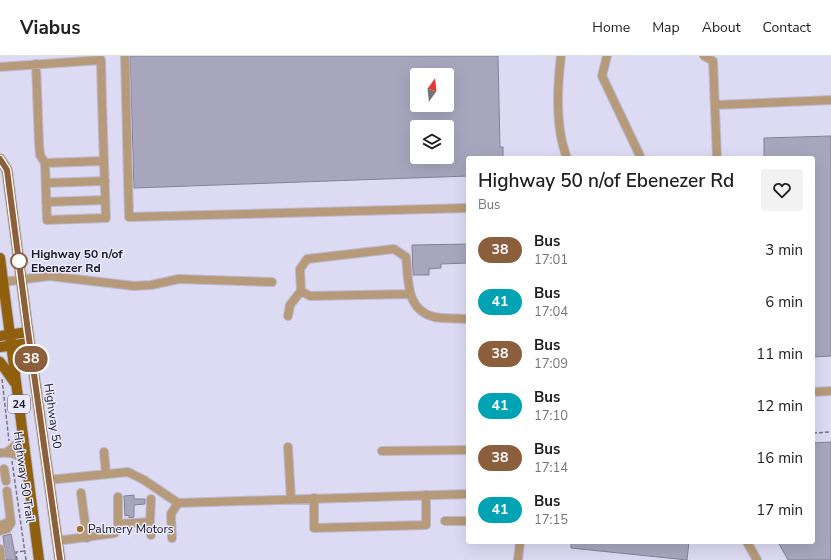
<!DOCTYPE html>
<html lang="en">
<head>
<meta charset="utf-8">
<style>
	body { margin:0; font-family:"Nunito Sans",sans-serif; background:#f2f2f2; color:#202124; height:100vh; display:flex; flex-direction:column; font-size:15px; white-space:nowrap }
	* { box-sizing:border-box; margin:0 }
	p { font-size:13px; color:#757577 }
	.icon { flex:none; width:22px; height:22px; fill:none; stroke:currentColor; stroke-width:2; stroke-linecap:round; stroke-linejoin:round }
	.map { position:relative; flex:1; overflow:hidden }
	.panel { position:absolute; left:466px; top:100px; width:349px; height:388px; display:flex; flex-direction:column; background:#fff; border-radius:4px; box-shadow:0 4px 16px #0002 }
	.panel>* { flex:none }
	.badge { padding:0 8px; border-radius:13px; font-size:14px; line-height:26px }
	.needle { width:26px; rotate:15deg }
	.controls { position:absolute; left:410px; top:12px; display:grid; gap:8px }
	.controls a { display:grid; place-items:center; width:44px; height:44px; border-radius:4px; background:#fff; box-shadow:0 4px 16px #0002; font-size:20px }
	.map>.badge { position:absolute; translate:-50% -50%; box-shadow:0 0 0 2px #fff }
	.round { display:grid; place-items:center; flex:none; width:42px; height:42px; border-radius:4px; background:#f2f2f2 }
	.overview { display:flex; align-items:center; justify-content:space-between; height:68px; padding:0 12px }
	h1 { font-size:19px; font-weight:600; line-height:30px }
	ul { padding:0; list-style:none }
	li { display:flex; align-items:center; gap:12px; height:52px; padding:0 12px }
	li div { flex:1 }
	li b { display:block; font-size:15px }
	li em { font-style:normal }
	li .badge { min-width:44px; font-weight:700; text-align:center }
	header { display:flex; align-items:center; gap:24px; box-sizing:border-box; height:56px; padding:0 20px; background:#fff; border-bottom:1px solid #e0e0e0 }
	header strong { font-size:19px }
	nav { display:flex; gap:22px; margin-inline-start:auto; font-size:14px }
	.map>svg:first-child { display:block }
	.building { fill:#a7a6bd; stroke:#828197; fill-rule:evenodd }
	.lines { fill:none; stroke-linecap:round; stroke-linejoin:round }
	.minor-casing { stroke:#bab9cf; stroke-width:10 }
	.major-casing { stroke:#bab9cf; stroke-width:12 }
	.path { stroke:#757485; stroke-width:1.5; stroke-dasharray:4 2; stroke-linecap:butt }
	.minor { stroke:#b69a79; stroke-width:8 }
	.major { stroke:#90600f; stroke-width:10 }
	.line-casing { stroke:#fff; stroke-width:9 }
	.line { stroke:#8b5e3c; stroke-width:6 }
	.stop-dot { fill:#fff; stroke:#8b5e3c; stroke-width:2 }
	.poi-dot { fill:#a37127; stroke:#eae9fd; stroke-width:1.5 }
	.labels { text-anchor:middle; stroke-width:3; stroke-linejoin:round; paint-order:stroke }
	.shield { fill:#eae9fd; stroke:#5a5a66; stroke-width:1 }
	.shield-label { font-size:11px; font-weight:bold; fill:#1c1c25 }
	.stop-label { font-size:12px; font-weight:bold; fill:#1c1c25; stroke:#eae9fd; text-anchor:start }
	.street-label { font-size:12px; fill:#1c1c25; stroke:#eae9fd }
	.poi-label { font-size:12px; fill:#1c1c25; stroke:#eae9fd; text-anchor:start }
</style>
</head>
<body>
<header>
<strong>Viabus</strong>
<nav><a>Home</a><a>Map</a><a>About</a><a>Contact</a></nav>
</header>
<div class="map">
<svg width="831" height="504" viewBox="0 0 831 504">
	<rect width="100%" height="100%" fill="#dddbf4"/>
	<path class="building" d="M130 0H498L500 91H503V102H468V120L134 132ZM417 19H447V49H417ZM417 71H447V101H417Z
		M831 80V300L813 301V102H764V82Z
		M468 188V207L441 208V212L429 213V219H413L412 189Z
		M831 386V504H788L778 486H813V387Z
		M134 439V443H145V448L134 449V461L129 462V459L125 460 124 440Z
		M11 478 16 504H6L3 480Z
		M571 486H689L687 504 571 492Z"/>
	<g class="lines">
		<g class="minor-casing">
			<path id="minor" d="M125 0 129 161 468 152
				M561 0C557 32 555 71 567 102
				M607 0 602 20 641 102
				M704 0 713 5 717 102
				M36 8 39 88 40 99 45 107
				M0 11 101 4C102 56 104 109 106 162L47 164 45 107 104 105
				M715 49 831 44
				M46 127 105 125
				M46 146 105 144
				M3 226 49 220 134 230 151 229 179 223 272 226
				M410 238 310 240 301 235 300 213 307 203 394 193 406 201C409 225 405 253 434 261 444 263 457 262 468 263
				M288 260 290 249 301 235
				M813 336 831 335
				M288 391 291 443
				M382 395 468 394
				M7 396C15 391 19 386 22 377
				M104 396 106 418
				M0 397C11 396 18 398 26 406
				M4 413 6 425
				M48 424 128 416 144 424 178 447 468 438
				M81 437 87 482
				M314 442V472L426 469V439
				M445 465H468
				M150 466 151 443
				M118 468 150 466 151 479
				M0 469 5 468 10 464
				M0 475 7 473 11 467 7 435
				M172 482 171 458 178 447
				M57 485 115 477 118 471V441
				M747 486 757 504
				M0 493 1 504
				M518 504 520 486"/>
		</g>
		<g class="major-casing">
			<path id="major" d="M0 103 7 114 27 268 60 504
				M0 202 39 504
				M0 280 28 276
				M0 291 29 287
				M0 306 15 327"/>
		</g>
		<path class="path" d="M2 323 9 385
			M813 377 831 376
			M12 405 26 504
			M17 504 16 496 25 495"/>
		<use href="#minor" class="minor"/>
		<use href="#major" class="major"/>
	</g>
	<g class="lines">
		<g class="line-casing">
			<path id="line" d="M0 103 7 114 27 268 60 504"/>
		</g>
		<use href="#line" class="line"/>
	</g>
	<circle class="stop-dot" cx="19" cy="205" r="8"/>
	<circle class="poi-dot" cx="80" cy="473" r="4"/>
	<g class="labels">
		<rect class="shield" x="8" y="339" width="22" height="18" rx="3"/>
		<g class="shield-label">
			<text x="19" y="352">24</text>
		</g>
		<g class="stop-label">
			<text x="31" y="202">Highway 50 n/of<tspan x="31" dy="14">Ebenezer Rd</tspan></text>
		</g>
		<g class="street-label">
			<text transform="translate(53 360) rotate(82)" y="4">Highway 50</text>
			<text transform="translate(24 421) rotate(82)" y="4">Highway 50 Trail</text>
		</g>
		<g class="poi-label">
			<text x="88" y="477">Palmery Motors</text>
		</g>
	</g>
</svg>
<div class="controls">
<a><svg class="needle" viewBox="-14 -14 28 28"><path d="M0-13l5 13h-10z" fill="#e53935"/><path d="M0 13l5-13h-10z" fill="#757577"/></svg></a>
<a><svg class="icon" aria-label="layers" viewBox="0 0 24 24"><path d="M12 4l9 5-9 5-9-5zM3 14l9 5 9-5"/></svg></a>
</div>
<b class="badge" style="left:31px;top:303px;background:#8b5e3c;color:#fff">38</b>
<section class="panel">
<div class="overview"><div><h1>Highway 50 n/of Ebenezer Rd</h1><p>Bus</p></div><a class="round"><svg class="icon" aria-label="heart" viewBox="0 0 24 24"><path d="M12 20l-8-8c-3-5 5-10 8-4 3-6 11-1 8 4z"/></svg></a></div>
<ul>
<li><span class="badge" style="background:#8b5e3c;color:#fff">38</span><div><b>Bus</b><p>17:01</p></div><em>3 min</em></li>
<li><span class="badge" style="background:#00a3b4;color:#fff">41</span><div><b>Bus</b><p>17:04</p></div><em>6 min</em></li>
<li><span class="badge" style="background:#8b5e3c;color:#fff">38</span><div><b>Bus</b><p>17:09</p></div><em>11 min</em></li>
<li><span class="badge" style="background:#00a3b4;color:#fff">41</span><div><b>Bus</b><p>17:10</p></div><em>12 min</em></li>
<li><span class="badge" style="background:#8b5e3c;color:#fff">38</span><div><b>Bus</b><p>17:14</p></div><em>16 min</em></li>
<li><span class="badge" style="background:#00a3b4;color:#fff">41</span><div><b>Bus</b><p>17:15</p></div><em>17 min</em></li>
</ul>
</section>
</div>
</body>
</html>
